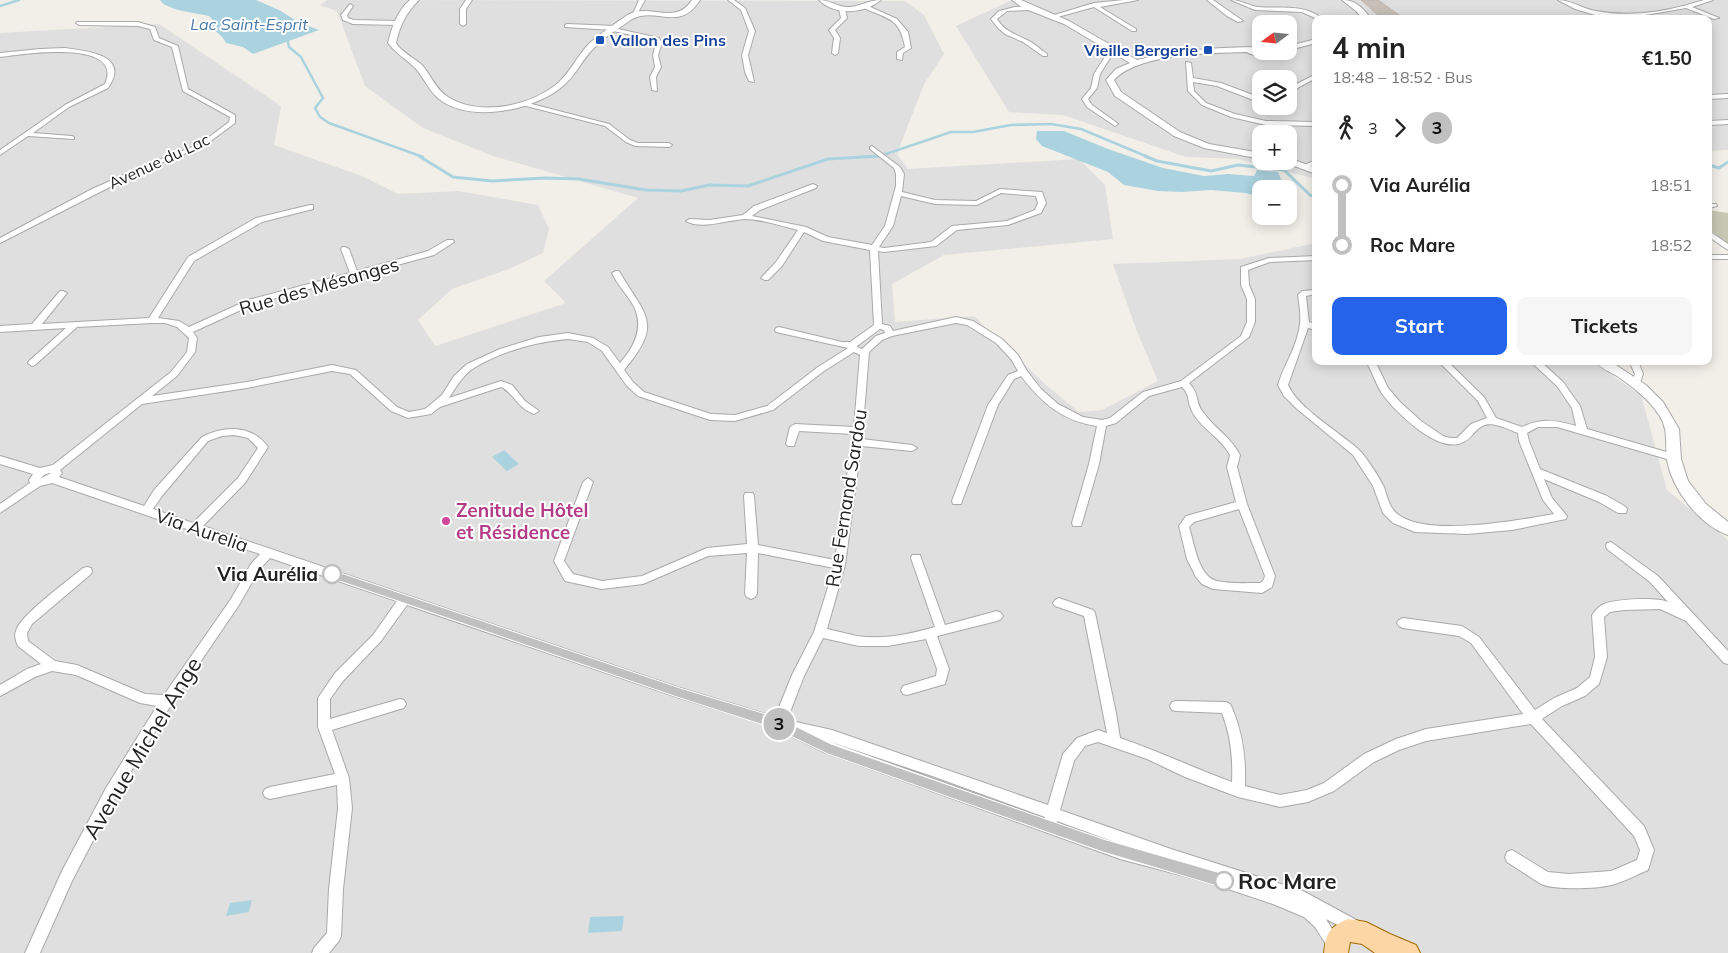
<!DOCTYPE html>
<html lang="en">
<head>
<meta charset="utf-8">
<style>
	body { margin:0; font-family:Mulish,sans-serif; background:#f6f6f6; color:#222; height:100vh; display:flex; flex-direction:column; font-size:19px; white-space:nowrap }
	* { box-sizing:border-box; margin:0 }
	p { font-size:16px; color:#767676 }
	.icon { flex:none; width:28px; height:28px; fill:none; stroke:currentColor; stroke-width:2; stroke-linecap:round; stroke-linejoin:round }
	.map { position:relative; flex:1; overflow:hidden }
	.panel { position:absolute; left:1312px; top:15px; width:400px; height:350px; display:flex; flex-direction:column; background:#fff; border-radius:10px; box-shadow:0 2px 12px #0003 }
	.panel>* { flex:none }
	.badge { padding:0 10px; border-radius:16px; font-size:18px; line-height:32px }
	.needle { width:32px; rotate:254deg }
	.fabs { position:absolute; left:1252px; top:15px; display:grid; gap:10px }
	.fabs a { display:grid; place-items:center; width:45px; height:45px; border-radius:10px; background:#fff; box-shadow:0 2px 12px #0003; font-size:25px }
	.map>.badge { position:absolute; translate:-50% -50%; box-shadow:0 0 0 2px #fff }
	.legs { display:flex; align-items:center; gap:8px; height:55px; padding:0 20px; font-size:16px }
	.legs p { margin-inline-start:auto }
	.overview { display:flex; align-items:center; justify-content:space-between; height:85px; padding:0 20px }
	h1 { font-size:28px; font-weight:700; line-height:38px }
	.action { display:flex; gap:10px; margin-top:auto; padding:10px 20px }
	.action a { flex:1; height:58px; border-radius:10px; background:#2563eb; color:#fff; font-size:20px; font-weight:700; line-height:58px; text-align:center }
	.action a+a { background:#f6f6f6; color:#222 }
	ul { padding:0 20px; list-style:none }
	li { display:flex; align-items:center; gap:18px; height:60px; font-size:19px }
	li i { display:grid; place-items:center; width:8px; height:100%; margin:0 6px; background:currentColor }
	li i::after { content:''; width:12px; height:12px; margin:-6px; border:4px solid; border-radius:50%; background:#fff }
	li p { margin-inline-start:auto }
	li:first-child i { background:linear-gradient(#0000 50%,currentColor 0) }
	li:last-child i { background:linear-gradient(currentColor 50%,#0000 0) }
	.map>svg:first-child { display:block }
	.residential { fill:#e0dfdf; fill-rule:evenodd }
	.construction { fill:#c7c7b4 }
	.water { fill:#aad3df }
	.lines { fill:none; stroke-linecap:round; stroke-linejoin:round }
	.stream-far1 { stroke:#aad3df; stroke-width:2.5 }
	.stream { stroke:#aad3df; stroke-width:3 }
	.building { fill:#c7bfb8; stroke:#c4b6ab }
	.minor-casing { stroke:#a9a9a9; stroke-width:2 }
	.tertiary-casing { stroke:#a9a9a9; stroke-width:2 }
	.primary-casing { stroke:#a06b00; stroke-width:2 }
	.minor { fill:#fff; fill-rule:evenodd }
	.tertiary { fill:#fff; fill-rule:evenodd }
	.primary { fill:#fcd6a4; fill-rule:evenodd }
	.line-1 { fill:#c0c0c0; stroke:#fff }
	.transit-dot { fill:#1a4fb4; stroke:#fff; stroke-width:2 }
	.hotel-dot { fill:#d1479c; stroke:#fff; stroke-width:2 }
	.stop-1-dot { fill:#fff; stroke:#c0c0c0; stroke-width:2.5 }
	.labels { text-anchor:middle; stroke-width:4; stroke-linejoin:round; paint-order:stroke }
	.far-water-label { font-size:16px; font-style:italic; fill:#4a7aab; stroke:#fff }
	.far-transit-label { font-size:16px; font-weight:bold; fill:#164399; stroke:#fff; text-anchor:start }
	.far-street-label { font-size:16px; fill:#222; stroke:#fff }
	.street-label { font-size:19px; fill:#222; stroke:#fff }
	.hotel-label { font-size:19px; font-weight:bold; fill:#b23c85; stroke:#fff; text-anchor:start }
	.stop-label { font-size:19px; font-weight:bold; fill:#222; stroke:#fff; text-anchor:end }
	.near-street-label { font-size:22px; fill:#222; stroke:#fff }
	.near-stop-label { font-size:22px; font-weight:bold; fill:#222; stroke:#fff; text-anchor:start }
</style>
</head>
<body>
<div class="map">
<svg width="1728" height="953" viewBox="0 0 1728 953">
	<rect width="100%" height="100%" fill="#f2efe9"/>
	<path class="residential" d="M327 0 905 1 924 15 944 54 924 84 897 154 908 169 1079 159 1105 185 1113 239 944 255 892 284 895 322 974 316 1046 385 1079 412 1102 410 1158 381 1136 329 1113 264 1240 259 1316 243V361H1591L1641 395 1667 490 1728 540V953H0V33L159 24 281 106 274 145 362 176 398 194 458 191 538 205 549 229 543 253 509 269 452 289 418 320 435 346 566 303 544 281 638 198 493 156 423 128 365 86 337 11 320 5Z
		M1012 0H1728V150L1709 151V19H1316V179L1238 159 1186 157 1063 115 1009 112 956 26ZM1261 24H1289V51H1261ZM1261 79H1289V106H1261ZM1261 134H1289V161H1261Z"/>
	<path class="construction" d="M1709 210 1728 213V244L1709 229Z"/>
	<path class="water" d="M160 0H256L279 10 300 23 319 30 253 54 243 47 226 43C222 34 215 33 211 26L212 19 209 16C197 13 165 10 160 0Z
		M1037 131H1064L1108 149 1163 168 1204 176 1228 174 1254 176 1257 170 1278 172 1285 189H1261V198L1246 193 1211 190 1182 192 1158 191 1124 185 1108 172 1042 146 1036 139Z
		M504 450 519 464 507 471 492 457Z
		M252 900 249 912 226 916 230 903Z
		M624 916 622 931 588 933 590 917Z"/>
	<g class="lines">
		<path class="stream-far1" d="M0 6 19 0
			M285 40 288 42 289 47 301 57 323 98 315 108 320 117 329 123 423 157
			M859 157 880 156 951 132H973L1011 125 1051 124 1081 129 1148 157"/>
		<path class="stream" d="M419 156 453 177 492 181 545 178 579 179 646 190 681 191 709 185 748 186 828 159 880 156
			M1145 156 1157 161 1211 171 1238 165 1284 170 1310 195 1316 197
			M1709 165 1719 168 1728 162"/>
	</g>
	<path class="building" d="M1361 0H1378L1402 17 1379 16Z"/>
	<g class="lines">
		<g class="minor-casing">
			<path id="minor" d="M466 0H472L466 9V24L463 26 460 24V9Z
				M639 0H645L636 16H632Z
				M728 0H734L745 8 755 31 748 55 754 82 749 81 745 72 742 55 749 31 741 10Z
				M1124 0H1138L1100 7 1136 29V31H1132L1094 7 1054 18 1051 16 1094 3Z
				M1207 0H1213L1243 21 1238 22 1227 16Z
				M1231 0C1241 0 1249 6 1258 7 1279 9 1302 4 1320 17L1315 18 1302 12 1255 10Z
				M1558 0C1571 0 1583 9 1596 11 1632 18 1670 11 1704 0H1713L1692 7 1719 18 1714 19 1686 8 1634 17 1595 15 1575 9Z
				M350 4 353 6 347 15 348 18 354 20 398 21 401 23 398 25 353 24 343 20 341 15Z
				M864 6H868L897 19 908 32 911 48 903 53 902 60 897 59V52L905 47C900 18 888 19 864 8Z
				M842 7 845 9 847 18 835 30 840 38 838 53 835 55 832 53 834 38 829 30 841 18 839 9Z
				M1015 7 1030 6 1033 8 1030 10 1007 11 997 19C1004 31 1015 34 1027 40 1034 43 1040 49 1047 54V56H1043L1023 42 1005 34 998 28 991 19 999 11Z
				M77 22H138L155 27 159 38 178 46 188 89 235 115V123L204 146 148 168 98 193 0 243V238L92 189 144 166 200 144 229 122 230 117 183 91 172 47 154 40 150 29 138 26 79 25 76 23Z
				M567 24 616 26 618 29 659 38 662 43 658 55 661 67 656 77 657 91 652 90 650 77 655 67 653 55 656 43 655 40 613 31V30L565 27V25Z
				M65 48C87 51 131 55 108 88L69 107 33 133 72 136 74 137V139L28 136 0 155V150L65 105 105 84C125 38 21 54 0 57V53L40 49Z
				M1112 48 1115 50 1100 74 1097 88 1088 99 1092 105 1117 123 1118 124 1115 126 1087 107 1082 99 1091 88 1094 74 1110 49Z
				M1186 62 1191 63 1193 78 1221 83 1261 98V102L1256 101 1217 86 1193 82 1194 91 1206 103 1235 114 1266 121 1316 122V126L1266 125 1231 117 1202 105 1188 91Z
				M1316 74V78L1299 87 1289 96V91L1295 85Z
				M1728 94V98L1709 99V95Z
				M524 102 609 124 630 140 638 143H669L672 145 669 147 635 146 626 142 605 126 522 105V103Z
				M1728 120V124L1709 125V121Z
				M872 146 900 167 904 174 902 192 935 200 976 201 1000 189 1042 192 1046 203 1041 213 1008 225 957 230 936 246 884 252 878 251 882 324 890 326 893 331 956 317 973 321 1002 339 1018 355 1027 371 1041 389 1058 404 1083 417 1102 420 1110 418 1143 392 1181 381 1241 336 1247 322V299L1241 285V267L1269 258 1316 256V260L1270 262 1248 270 1249 285 1255 299V322L1249 337 1189 383C1200 395 1195 402 1203 412 1214 428 1230 436 1240 455L1237 467 1247 504 1275 576 1272 587 1262 593 1213 589 1202 584 1196 577 1187 559 1179 526 1186 516 1236 502 1227 467 1230 455C1221 437 1199 428 1191 409 1187 399 1190 395 1182 387L1149 396 1116 423 1106 426 1099 464 1082 523 1081 526H1073L1072 523 1089 464 1097 426C1062 421 1042 403 1021 376L1014 379 998 405 962 501 961 504H953L952 501 988 405 1008 375 1018 371 1011 359 996 343 967 325 956 323 892 336 882 340 869 352 862 439 912 445 917 448 912 451 861 446 845 565 827 629C837 631 847 634 857 636 883 640 910 634 935 627L911 558 912 555H920L921 558 945 625 997 611 1001 613 1003 616 1001 619 997 621 937 636 949 669 945 684 907 695 903 694 901 690 903 686 936 676 937 669 926 639 888 646H859L823 638 804 676 787 720 832 730 1048 805 1063 754 1077 738 1098 730 1107 733 1084 616 1055 606 1053 603 1055 600 1059 598 1093 610 1095 613 1116 713 1120 738C1158 751 1194 768 1232 782 1233 759 1231 736 1222 713L1176 711 1172 710 1170 706 1172 702 1176 701 1226 702 1230 704 1232 708C1243 734 1246 759 1245 786L1280 795 1307 790 1324 783 1364 754 1396 739 1426 729 1523 714 1471 643 1459 636 1403 628 1399 626 1397 623 1399 620 1403 618 1462 626 1479 637 1535 710 1554 698 1577 688 1590 677 1595 657 1592 615C1595 611 1599 606 1604 604 1617 599 1656 597 1668 602L1650 582 1607 549 1606 546 1607 543 1611 542 1658 576 1728 651V664L1724 663 1686 621 1660 609 1624 610 1610 612 1604 617 1607 657 1599 684 1585 696 1562 706 1542 719 1644 826 1654 850 1648 870C1636 875 1624 882 1611 885 1596 889 1555 890 1541 884L1507 862 1505 857 1507 852 1512 850 1548 872 1569 874 1611 871 1637 860 1640 850 1634 836 1531 724 1426 741 1399 750 1374 762 1334 791 1308 802 1280 807 1238 797 1185 777 1147 759 1098 742 1085 746 1074 761 1060 810 1171 849 1303 891 1360 922 1362 927 1360 932 1355 934 1326 919 1341 944 1339 949 1334 951 1329 949 1315 927 1304 917 1273 904 1207 882 1120 859 824 752 792 736 790 732 680 698 407 605 381 641 343 681 330 699V719L400 699 404 700 406 704 404 708 400 709 332 730 349 778 352 808 343 889 341 936 339 941 329 953H312L314 948 327 933 329 889 338 808 337 785 270 799 265 797 263 793 265 789 270 787 335 774 318 727V698L335 673 373 635 397 601 270 558 259 570 239 605 171 705 116 796 72 881 40 953H25L62 871 106 788 157 706 140 703 76 675 52 671 35 677 0 696V685L27 669 41 664 18 646C16 642 14 636 16 631 19 616 69 580 83 568L87 567 91 568 92 571 91 574 32 624 27 633 28 641 55 661 77 665 145 694 164 695 231 599 251 564 260 554 52 483 40 486 0 513V504L30 483 29 480 33 474 0 464V456L40 468 53 465 171 372 187 352 189 338 177 327 165 323H152L77 327 35 365 32 366 28 363 29 361 66 328 0 332V326L32 324 60 291H63L67 293 42 324 149 318 188 257 256 218 310 205H313V209L262 222 194 261 158 318 179 321 189 327 248 300 350 273 341 249 342 247H345L349 249 357 271 428 251 447 240H453L454 242 434 255 254 304 193 332 197 338 195 352 177 376 152 396 247 382 332 365 356 370 397 407 409 412 425 409 442 395 454 376 467 364 500 349 539 337 568 333 593 338 608 347 620 363C636 345 645 325 632 303 625 292 617 284 612 273L616 271H619C644 315 665 322 624 370L633 382 644 392 711 414 735 415 767 406 818 367 848 348 776 332 775 330 776 328 779 327 842 342H850L874 325 870 250 823 241 804 232 782 266 768 280H765L761 278 776 262 798 230C781 226 762 219 744 219 729 220 700 230 686 221L690 219 709 220 743 215 754 206 813 184 817 186 816 188 760 210 752 216 806 227 828 237 872 245 885 226 896 186V174L894 168 870 149V147ZM1001 193 1036 196 1038 203 1035 210 1007 221 952 226 931 242 884 248 879 247 893 226 901 196 935 204 977 205ZM880 329 884 330 885 333 876 336 862 349 857 347V346ZM568 339 588 342 602 351 627 386 638 396 710 420 735 421 773 410 824 371 854 352 860 355 854 427 795 424 790 427 786 444 788 446H794L799 431 853 434 835 560 758 545 754 496 753 493H745L744 496 747 544 707 548 642 576 602 581 573 574 564 561 593 482 588 478 583 482 554 561 565 581 602 589 643 584 708 556 747 553 745 594 747 597 751 599 755 597 757 594 758 553 834 568 814 632 792 675 775 717 680 688 203 526 245 483 268 447C252 425 225 425 202 437L154 490 144 506 59 477 62 473 60 470 142 404 247 388 332 371 350 374 391 411 408 418 431 414 440 407 501 387C513 392 517 408 534 414L539 411 525 401 512 385 501 381 449 398C456 387 463 375 474 368 502 351 536 342 568 339ZM234 435 248 438 258 448 238 478 193 523 153 509 162 496 208 441 222 436ZM49 473H51L40 479 44 475ZM1239 509 1265 576 1263 581 1260 583C1246 583 1230 584 1217 581 1198 577 1194 542 1189 527L1194 522ZM825 740 935 777 1045 817V819ZM1057 821 1128 847 1057 823Z
				M1316 160V164L1305 168 1302 166Z
				M1709 204H1716L1717 206 1709 208Z
				M1709 231 1728 244V250L1709 237Z
				M1709 255H1728V259H1709Z
				M1316 290V294L1306 296 1309 322 1316 324V330L1308 328 1288 385C1298 408 1338 431 1358 449 1366 456 1379 477 1384 487 1386 493 1388 502 1392 508 1413 541 1520 520 1554 514L1543 500 1519 441 1518 433C1504 428 1488 417 1476 431 1471 436 1468 441 1461 443 1437 453 1394 411 1381 392 1375 382 1372 371 1366 361H1375L1388 388 1400 402 1421 421 1443 436 1450 438H1457L1471 424 1487 418 1478 401 1438 361H1447L1484 397 1496 418 1522 427C1542 418 1555 420 1576 426L1572 408 1557 386 1530 361H1540L1563 382 1580 406 1587 429 1677 455 1679 457 1674 461 1557 427H1538L1527 433 1529 441 1540 469 1607 496 1626 507 1627 510 1626 513H1618L1599 502 1544 479 1552 498 1567 516 1566 519 1512 530 1467 534 1415 532 1393 523 1383 513 1373 486 1353 455 1297 409 1284 396 1278 385C1283 367 1294 352 1298 334 1302 321 1300 308 1298 295L1302 291Z
				M1629 361H1638L1643 374 1639 386H1633L1631 384 1635 374Z"/>
		</g>
		<g class="tertiary-casing">
			<path id="tertiary" d="M410 0H419C406 13 400 25 396 43L398 46C405 54 414 58 422 65 431 75 436 90 448 97 480 117 532 106 559 82 570 72 577 57 587 46 595 37 616 23 626 16 648 1 675 27 692 0H700C679 33 657 6 632 19 620 28 602 38 593 49 582 60 576 75 564 85 537 110 470 124 439 99 429 91 424 78 416 69 407 59 396 54 388 43 392 27 397 11 410 0Z
				M819 0C831 0 838 8 850 7 861 6 869 0 881 0 864 14 835 16 819 0Z
				M1012 0H1021L1069 21 1137 60C1178 50 1219 47 1261 47V51H1280C1273 55 1252 57 1247 52 1211 53 1139 53 1114 80L1121 92 1180 132 1209 144 1261 153V159L1204 148 1174 136 1115 96 1106 80 1116 69 1130 63 1064 24 1023 8Z
				M1342 0C1356 0 1363 8 1371 19H1363L1356 11Z
				M1316 39V43L1289 50V46Z
				M1289 158 1316 168V174L1286 163 1284 161H1289Z
				M1595 361H1610L1646 385 1663 402 1679 429 1681 459 1688 481 1706 504 1728 522V535C1699 525 1672 489 1667 460 1665 443 1669 430 1659 415 1649 399 1633 387 1617 376 1610 372 1600 368 1595 361Z"/>
		</g>
		<g class="primary-casing">
			<path id="primary" d="M1348 919 1366 922 1390 934 1416 945 1420 953H1375L1362 944 1350 942 1348 953H1324C1326 933 1329 927 1348 919Z"/>
		</g>
		<use href="#minor" class="minor"/>
		<use href="#tertiary" class="tertiary"/>
		<use href="#primary" class="primary"/>
	</g>
	<path class="line-1" d="M332 570 680 688 779 718 831 744 1103 839 1224 874 1229 876 1231 881 1229 886 1224 888 1103 852 828 754 776 729 680 698 328 577 326 574 328 571Z"/>
	<g class="transit-dot">
		<rect x="595" y="35" width="10" height="10" rx="2.5"/>
		<rect x="1203" y="45" width="10" height="10" rx="2.5"/>
	</g>
	<circle class="hotel-dot" cx="446" cy="521" r="5"/>
	<g class="stop-1-dot">
		<circle cx="332" cy="574" r="9"/>
		<circle cx="1224" cy="881" r="9"/>
	</g>
	<g class="labels">
		<g class="far-water-label">
			<text x="249" y="30">Lac Saint-Esprit</text>
		</g>
		<g class="far-transit-label">
			<text x="610" y="46">Vallon des Pins</text>
			<text x="1198" y="56" text-anchor="end">Vieille Bergerie</text>
		</g>
		<g class="far-street-label">
			<text transform="translate(159 161) rotate(-25)" y="6">Avenue du Lac</text>
		</g>
		<g class="street-label">
			<text transform="translate(319 286) rotate(-16)" y="7">Rue des Mésanges</text>
			<text transform="translate(846 498) rotate(-81)" y="7">Rue Fernand Sardou</text>
			<text transform="translate(202 530) rotate(19)" y="7">Via Aurelia</text>
		</g>
		<g class="hotel-label">
			<text x="456" y="517">Zenitude Hôtel<tspan x="456" dy="22">et Résidence</tspan></text>
		</g>
		<g class="stop-label">
			<text x="318" y="581">Via Aurélia</text>
		</g>
		<g class="near-street-label">
			<text transform="translate(142 748) rotate(-59)" y="8">Avenue Michel Ange</text>
		</g>
		<g class="near-stop-label">
			<text x="1238" y="889">Roc Mare</text>
		</g>
	</g>
</svg>
<div class="fabs">
<a><svg class="needle" viewBox="-14 -14 28 28"><path d="M0-13l5 13h-10z" fill="#e53935"/><path d="M0 13l5-13h-10z" fill="#767676"/></svg></a>
<a><svg class="icon" aria-label="layers" viewBox="0 0 24 24"><path d="M12 4l9 5-9 5-9-5zM3 14l9 5 9-5"/></svg></a>
<a>+</a>
<a>−</a>
</div>
<b class="badge" style="left:779px;top:724px;background:#c0c0c0;color:#111">3</b>
<section class="panel">
<div class="overview"><div><h1>4 min</h1><p>18:48 – 18:52 · Bus</p></div><b>€1.50</b></div>
<div class="legs"><svg class="icon" aria-label="walk" viewBox="0 0 24 24"><circle cx="13" cy="4" r="2"/><path d="M13 8l-2 6 4 7M11 14l-3 7M7 12l3-4h3l4 4"/></svg>3<svg class="icon" aria-label="forward" viewBox="0 0 24 24"><path d="M9 5l7 7-7 7"/></svg><b class="badge" style="background:#c0c0c0;color:#111">3</b></div>
<ul>
<li><i style="color:#c0c0c0"></i><b>Via Aurélia</b><p>18:51</p></li>
<li><i style="color:#c0c0c0"></i><b>Roc Mare</b><p>18:52</p></li>
</ul>
<div class="action"><a>Start</a><a>Tickets</a></div>
</section>
</div>
</body>
</html>
